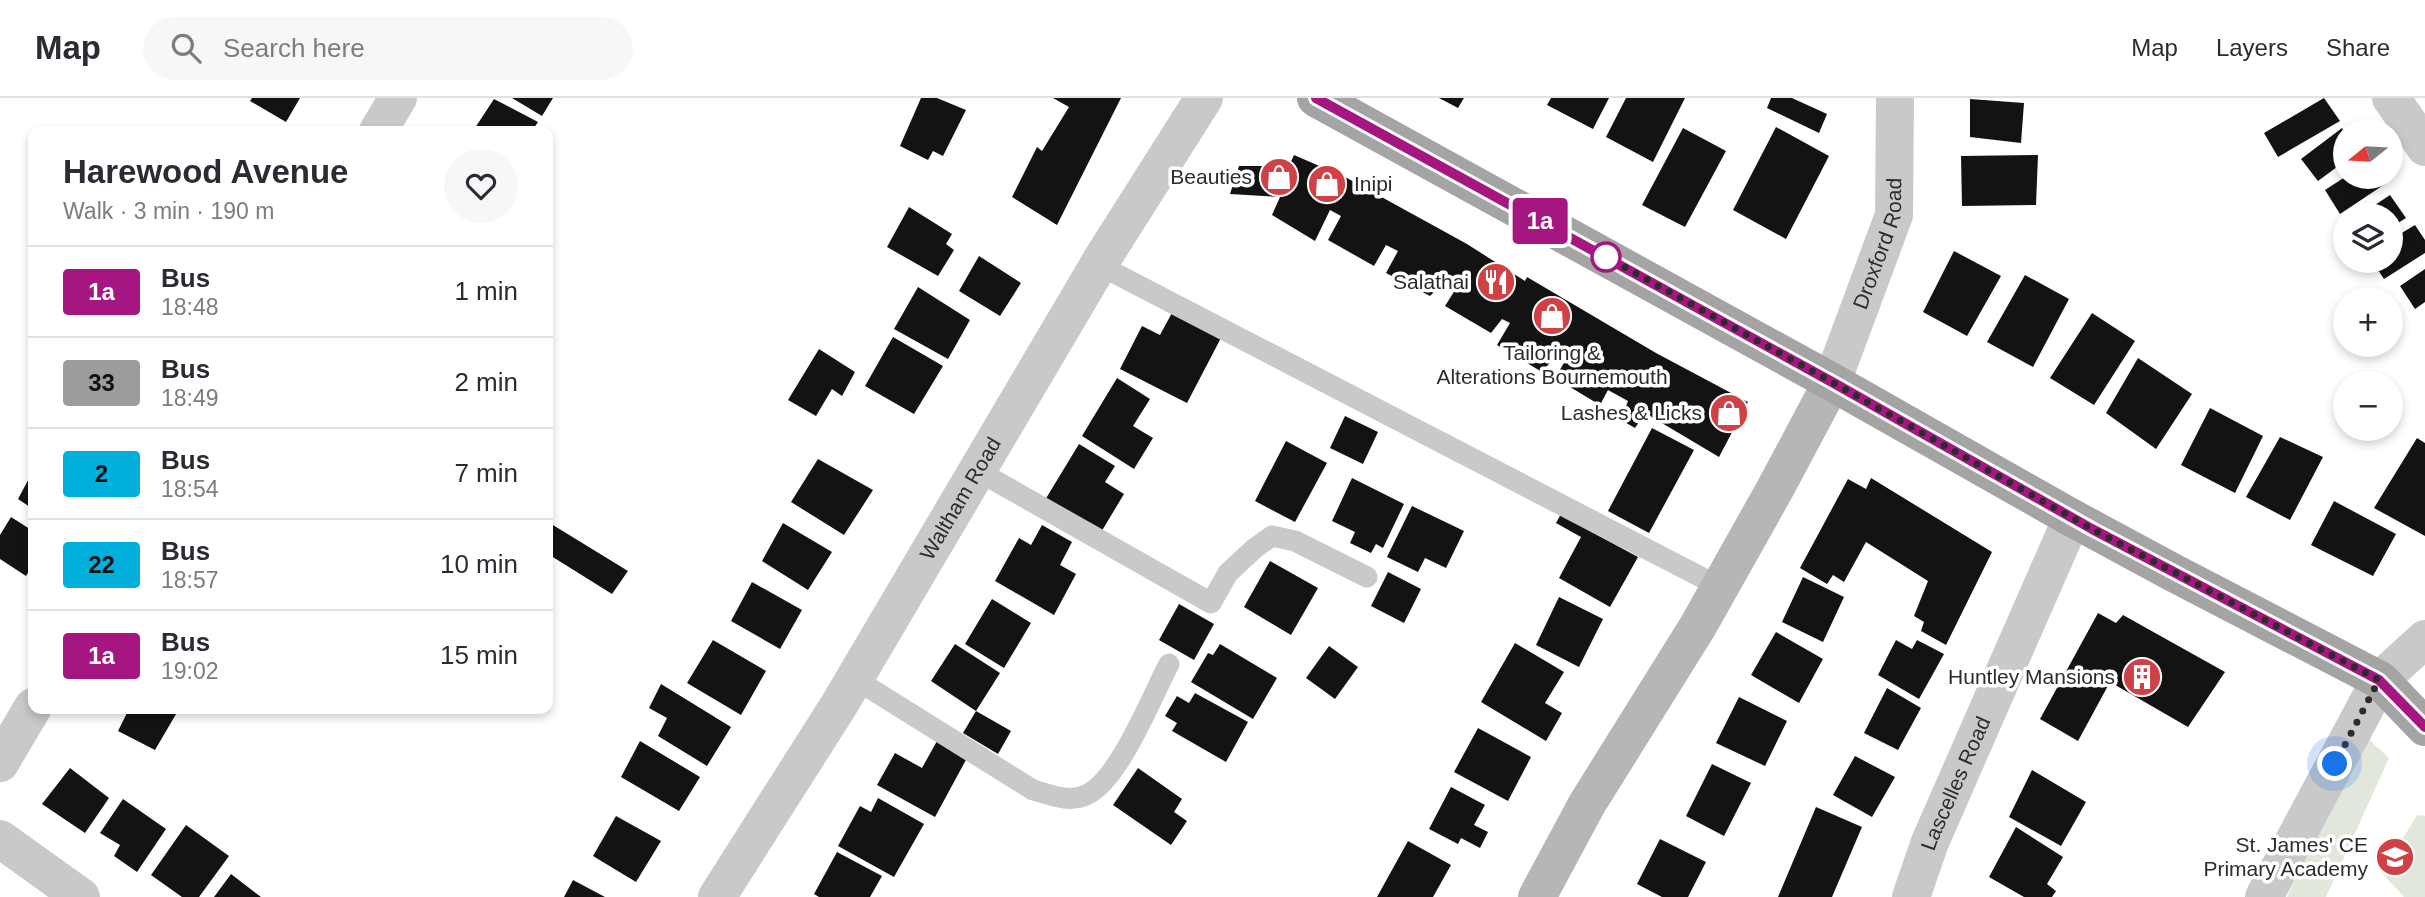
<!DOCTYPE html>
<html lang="en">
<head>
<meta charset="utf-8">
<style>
	body { margin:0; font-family:Helvetica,sans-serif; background:#f7f7f7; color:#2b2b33; height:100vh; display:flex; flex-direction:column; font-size:26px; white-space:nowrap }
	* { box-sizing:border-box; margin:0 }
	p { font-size:23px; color:#7c7c81 }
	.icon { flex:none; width:38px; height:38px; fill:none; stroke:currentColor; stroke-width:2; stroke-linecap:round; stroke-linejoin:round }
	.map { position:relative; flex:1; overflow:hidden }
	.side { position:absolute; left:28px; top:28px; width:525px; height:588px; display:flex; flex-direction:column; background:#fff; border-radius:14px; box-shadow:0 4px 10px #0003 }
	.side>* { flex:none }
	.badge { padding:0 14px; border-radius:5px; font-size:24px; line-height:46px }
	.needle { width:46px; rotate:252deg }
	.tools { position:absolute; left:2333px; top:21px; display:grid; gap:14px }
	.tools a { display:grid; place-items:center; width:70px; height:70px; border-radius:50%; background:#fff; box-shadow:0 4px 10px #0003; font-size:35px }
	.you { position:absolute; width:35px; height:35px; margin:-18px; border:5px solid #fff; border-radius:50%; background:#1a73e8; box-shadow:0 0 0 10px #1a73e833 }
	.map>.badge { position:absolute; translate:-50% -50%; box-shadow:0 0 0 4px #fff }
	.round { display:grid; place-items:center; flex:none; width:74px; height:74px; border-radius:37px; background:#f7f7f7 }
	.head { display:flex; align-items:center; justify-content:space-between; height:119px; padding:0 35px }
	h1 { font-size:33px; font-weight:600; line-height:52px }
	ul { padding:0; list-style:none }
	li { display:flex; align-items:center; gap:21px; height:91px; padding:0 35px; border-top:2px solid #e1e1e2 }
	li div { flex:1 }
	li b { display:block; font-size:26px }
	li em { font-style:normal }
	li .badge { min-width:77px; font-weight:700; text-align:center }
	header { display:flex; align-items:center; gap:42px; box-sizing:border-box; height:98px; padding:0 35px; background:#fff; border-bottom:2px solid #e1e1e2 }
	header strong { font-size:33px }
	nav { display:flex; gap:38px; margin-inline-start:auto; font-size:24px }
	.search { width:490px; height:63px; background:#f7f7f7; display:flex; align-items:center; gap:18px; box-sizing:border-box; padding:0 24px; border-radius:38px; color:#7c7c81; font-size:26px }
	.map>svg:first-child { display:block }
	.green { fill:#e1e8db }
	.building { fill:#131313 }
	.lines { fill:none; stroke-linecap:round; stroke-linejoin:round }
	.lane { stroke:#c9c9c9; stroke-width:21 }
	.street { stroke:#c9c9c9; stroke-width:38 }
	.secondary { stroke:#b6b6b6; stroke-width:38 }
	.primary { stroke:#a4a4a4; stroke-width:38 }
	.line-casing { stroke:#fff; stroke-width:16 }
	.line { stroke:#a61680; stroke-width:10 }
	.walk { stroke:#2c2c2c; stroke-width:7; stroke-dasharray:0 12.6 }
	.stop-dot { fill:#fff; stroke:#a61680; stroke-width:3.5 }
	.labels { text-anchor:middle; stroke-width:7; stroke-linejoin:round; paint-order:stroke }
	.poi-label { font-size:21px; fill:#2c2c2c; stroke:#fff; text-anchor:end }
	.street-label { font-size:21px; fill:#2c2c2c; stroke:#fff }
</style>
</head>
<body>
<header>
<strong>Map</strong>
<div class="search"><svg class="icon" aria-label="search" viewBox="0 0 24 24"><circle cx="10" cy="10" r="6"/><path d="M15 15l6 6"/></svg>Search here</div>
<nav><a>Map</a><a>Layers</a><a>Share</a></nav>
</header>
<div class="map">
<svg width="2425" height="799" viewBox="0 0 2425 799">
	<rect width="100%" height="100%" fill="#fff"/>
	<path class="green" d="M2364 637 2389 660 2326 799H2287Z
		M2417 717 2425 718V799H2404L2382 775Z"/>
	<path class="building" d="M252 0H300L286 24 250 3Z
		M512 0H553L542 18Z
		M921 0H937L966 12 943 58 933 53 928 62 900 48Z
		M1053 0H1121L1057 127 1012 99 1037 49 1042 53 1069 9Z
		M1439 0H1464L1458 10Z
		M1551 0H1609L1593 31 1547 7Z
		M1626 0H1685L1653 64 1606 39Z
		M1771 0H1792L1827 16 1819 35 1767 10Z
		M2324 0 2340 23 2278 59 2264 35Z
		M494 1 538 24 532 33H473Z
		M1970 1 2024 5 2021 45 1970 39Z
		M1776 29 1829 58 1786 141 1733 112Z
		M1683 30 1726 53 1685 129 1642 107Z
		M2342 30 2345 35V63L2318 83 2301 61Z
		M1294 57 1347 80 1467 146 1525 183 1527 179 1656 255 1748 304 1719 359 1645 315 1635 330 1621 322 1628 303 1640 283 1628 303 1608 292 1600 307 1555 280 1568 258 1560 253 1542 274 1497 247 1510 225 1502 221 1491 235 1445 208 1457 189 1446 182 1430 198 1386 175 1398 153 1386 147 1374 168 1328 142 1341 118 1330 112 1315 143 1272 117 1280 99 1230 96 1239 68H1289Z
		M2038 57 2036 107 1962 108 1961 58Z
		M2345 79H2380L2385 86 2340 116 2325 92Z
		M2390 97 2406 120 2390 130V117H2360Z
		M909 109 952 136 946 146 954 152 938 178 887 149Z
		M2415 127 2425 142V155L2384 181 2372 163H2390V142Z
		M1954 153 2001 178 1967 238 1923 214Z
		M979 158 1021 185 1000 218 959 193Z
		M2425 171V204L2415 211 2400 188Z
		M2025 177 2069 201 2033 269 1987 244Z
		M918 189 970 222 948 261 894 231Z
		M1173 213 1222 238 1187 305 1120 271 1142 228 1160 237Z
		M2092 215 2135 243 2094 307 2050 280Z
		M893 239 943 268 914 316 865 288Z
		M819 251 855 274 842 298 832 291 816 318 788 302Z
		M2138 260 2192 296 2156 351 2106 315Z
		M1117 280 1150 301 1133 328 1153 340 1134 371 1082 338Z
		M2210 310 2263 338 2235 395 2181 367Z
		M1345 318 1378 334 1363 366 1330 350Z
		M1652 330 1694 352 1649 435 1608 413Z
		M2280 339 2323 359 2290 422 2246 399Z
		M2417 340 2425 345V438L2374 410Z
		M1286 343 1327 365 1295 424 1255 403Z
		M1079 346 1115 368 1105 384 1124 396 1100 436 1045 402Z
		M818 361 873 392 844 437 791 404Z
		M33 373V411L18 401Z
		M1352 380 1404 406 1383 450 1376 446 1371 455 1350 445 1355 434 1332 423Z
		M1871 380 1992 454 1946 547 1921 533 1924 524 1914 518 1928 483 1866 444 1844 484 1833 477 1827 486 1800 470 1848 381 1866 391Z
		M2334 403 2396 436 2373 478 2311 447Z
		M1566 407 1586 431 1638 459 1610 509 1559 480 1581 439 1556 425Z
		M1412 408 1464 433 1446 470 1425 460 1418 474 1387 459Z
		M11 419 33 433V467L26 478 0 461V437Z
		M548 424 628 473 612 496 548 456Z
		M783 425 832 454 808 492 762 463Z
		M1042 427 1072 444 1060 467 1076 476 1054 517 995 483 1019 440 1031 447Z
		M1270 463 1318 490 1291 537 1244 509Z
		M1388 474 1421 491 1404 525 1371 508Z
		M1803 479 1844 499 1823 544 1782 524Z
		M752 484 802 512 780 551 731 523Z
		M1559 499 1603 521 1579 569 1536 547Z
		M992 501 1031 525 1004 570 965 546Z
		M1179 506 1214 526 1194 562 1159 542Z
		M2098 515 2116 525 2123 517 2225 574 2188 629 2110 584 2078 643 2040 621Z
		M1776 534 1823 561 1799 605 1751 577Z
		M713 542 766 573 741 617 687 585Z
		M1896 542 1912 551 1917 542 1944 556 1919 601 1878 577Z
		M1515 545 1564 574 1545 605 1562 615 1546 643 1481 604Z
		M955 546 1000 575 976 613 931 583Z
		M1220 546 1277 580 1253 621 1191 584 1208 555 1213 557Z
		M1329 548 1358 569 1335 601 1306 580Z
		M661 586 731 629 707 668 658 638 667 620 649 610Z
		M1887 590 1921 610 1898 652 1864 635Z
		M1195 595 1248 624 1226 664 1172 633 1177 625 1165 618 1177 598 1189 605Z
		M1739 599 1787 623 1765 668 1716 645Z
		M129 611H179L155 652 118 633Z
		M976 613 1011 633 998 656 963 635Z
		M1478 630 1531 659 1508 703 1454 674Z
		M640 643 700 679 679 713 621 679Z
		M937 643 967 660 935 719 877 687 895 655 922 670Z
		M1855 658 1895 679 1872 719 1833 697Z
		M1712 666 1751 685 1724 738 1686 718Z
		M70 670 109 700 85 735 42 706Z
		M1138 670 1182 701 1174 714 1187 723 1171 747 1113 707Z
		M2032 672 2086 704 2061 748 2009 719Z
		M1451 689 1485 707 1474 727 1488 734 1480 750 1461 740 1458 746 1429 731Z
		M878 700 924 726 894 779 838 748 860 708 871 714Z
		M123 701 166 731 137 774 114 758 120 747 100 735Z
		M1816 709 1862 729 1832 799H1778Z
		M616 718 661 743 636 784 593 758Z
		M186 727 229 758 199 799H182L151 777Z
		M2016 729 2063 759 2047 786 2056 793 2052 799H2024L1989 779Z
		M1660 741 1706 764 1688 799H1662L1637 786Z
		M1408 743 1451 767 1433 799H1377Z
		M837 754 882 778 870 799H819L814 796Z
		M231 776 261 799H214Z
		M573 782 605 799H564Z"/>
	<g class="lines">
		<path class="lane" d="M1099 167 1720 489
			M978 373 1211 505 1228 475 1255 450 1272 438 1295 443 1367 479
			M855 581 1033 692C1051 697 1069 705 1086 697 1119 683 1152 598 1169 566"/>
		<g class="street">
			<path d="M2391 0 2425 49"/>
			<path d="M378 33 398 0"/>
			<path id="s1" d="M1832 284 1894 117 1895 0"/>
			<path d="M0 665 33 609"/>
			<path d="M0 741 81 799"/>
			<path id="s2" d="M717 799 839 607 1102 161 1204 0"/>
			<path id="s3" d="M1911 799 1930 744 2072 420"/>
			<path d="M2264 799 2380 582 2425 541"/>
		</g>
		<path class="secondary" d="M1537 799 1587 706 1698 528 1775 391 1832 284"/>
		<path class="primary" d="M1316 0 1832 284 2072 420 2172 474 2380 582 2425 629"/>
	</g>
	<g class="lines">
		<g class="line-casing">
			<path id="line" d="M1316 0 1832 284 2092 431 2379 582 2425 629"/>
		</g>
		<use href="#line" class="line"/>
		<path class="walk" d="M1606 159 1599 155 1832 284 2092 431 2379 582 2335 666"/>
	</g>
	<defs>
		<g id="shop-disc" transform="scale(2.0125)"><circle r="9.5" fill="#d04146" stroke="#fff"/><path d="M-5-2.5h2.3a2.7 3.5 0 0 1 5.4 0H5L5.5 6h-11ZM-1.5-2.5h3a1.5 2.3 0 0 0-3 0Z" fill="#fff"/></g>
		<g id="restaurant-disc" transform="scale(2.0125)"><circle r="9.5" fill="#d04146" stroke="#fff"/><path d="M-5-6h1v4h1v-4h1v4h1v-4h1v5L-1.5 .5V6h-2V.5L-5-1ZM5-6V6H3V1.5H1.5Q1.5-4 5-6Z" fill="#fff"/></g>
		<g id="building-disc" transform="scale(2.0125)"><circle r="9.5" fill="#d04146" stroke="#fff"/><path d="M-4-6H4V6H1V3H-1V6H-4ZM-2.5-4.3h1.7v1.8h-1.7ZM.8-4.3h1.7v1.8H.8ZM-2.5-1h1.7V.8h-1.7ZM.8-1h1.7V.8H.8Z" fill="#fff"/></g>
		<g id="school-disc" transform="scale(2.0125)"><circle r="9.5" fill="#d04146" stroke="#fff"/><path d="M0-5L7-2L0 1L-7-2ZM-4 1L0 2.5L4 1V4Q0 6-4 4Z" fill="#fff"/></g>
	</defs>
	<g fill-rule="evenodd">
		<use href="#shop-disc" x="1279" y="79"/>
		<use href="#shop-disc" x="1327" y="86"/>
		<use href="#restaurant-disc" x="1496" y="184"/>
		<use href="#shop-disc" x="1552" y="218"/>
		<use href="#shop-disc" x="1729" y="315"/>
		<use href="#building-disc" x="2142" y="579"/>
		<use href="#school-disc" x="2395" y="759"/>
	</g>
	<circle class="stop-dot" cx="1606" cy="159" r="14"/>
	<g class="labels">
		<g class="poi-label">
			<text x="1252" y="86">Beauties</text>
			<text x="1354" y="93" text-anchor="start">Inipi</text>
			<text x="1469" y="191">Salathai</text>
			<text x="1552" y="262" text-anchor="middle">Tailoring &amp;<tspan x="1552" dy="24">Alterations Bournemouth</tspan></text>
			<text x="1702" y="322">Lashes &amp; Licks</text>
			<text x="2115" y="586">Huntley Mansions</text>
			<text x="2368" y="754">St. James' CE<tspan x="2368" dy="24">Primary Academy</tspan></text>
		</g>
		<g class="street-label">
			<text dy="7" stroke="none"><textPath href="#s1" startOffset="147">Droxford Road</textPath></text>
			<text dy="7" stroke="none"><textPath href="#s2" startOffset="467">Waltham Road</textPath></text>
			<text dy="7" stroke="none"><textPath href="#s3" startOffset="122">Lascelles Road</textPath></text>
		</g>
	</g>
</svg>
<div class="tools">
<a><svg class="needle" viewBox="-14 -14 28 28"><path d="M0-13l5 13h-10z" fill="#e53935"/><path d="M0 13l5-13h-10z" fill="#7c7c81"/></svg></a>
<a><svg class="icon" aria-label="layers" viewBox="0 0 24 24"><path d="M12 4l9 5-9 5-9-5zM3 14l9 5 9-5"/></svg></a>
<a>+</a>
<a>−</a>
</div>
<div class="you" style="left:2335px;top:666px"></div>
<b class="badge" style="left:1540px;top:123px;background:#a61680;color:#fff">1a</b>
<section class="side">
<div class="head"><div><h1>Harewood Avenue</h1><p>Walk · 3 min · 190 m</p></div><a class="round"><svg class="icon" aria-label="heart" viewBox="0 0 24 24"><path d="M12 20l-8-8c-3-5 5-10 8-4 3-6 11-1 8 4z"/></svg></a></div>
<ul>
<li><span class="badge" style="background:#a61680;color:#fff">1a</span><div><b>Bus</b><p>18:48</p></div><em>1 min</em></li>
<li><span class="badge" style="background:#9d9c9c;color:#111">33</span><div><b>Bus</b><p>18:49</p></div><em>2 min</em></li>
<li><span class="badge" style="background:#00afdb;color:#111">2</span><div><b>Bus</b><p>18:54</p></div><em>7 min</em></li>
<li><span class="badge" style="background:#00afdb;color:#111">22</span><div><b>Bus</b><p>18:57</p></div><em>10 min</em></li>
<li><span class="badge" style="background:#a61680;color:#fff">1a</span><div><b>Bus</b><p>19:02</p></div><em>15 min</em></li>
</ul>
</section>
</div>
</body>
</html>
